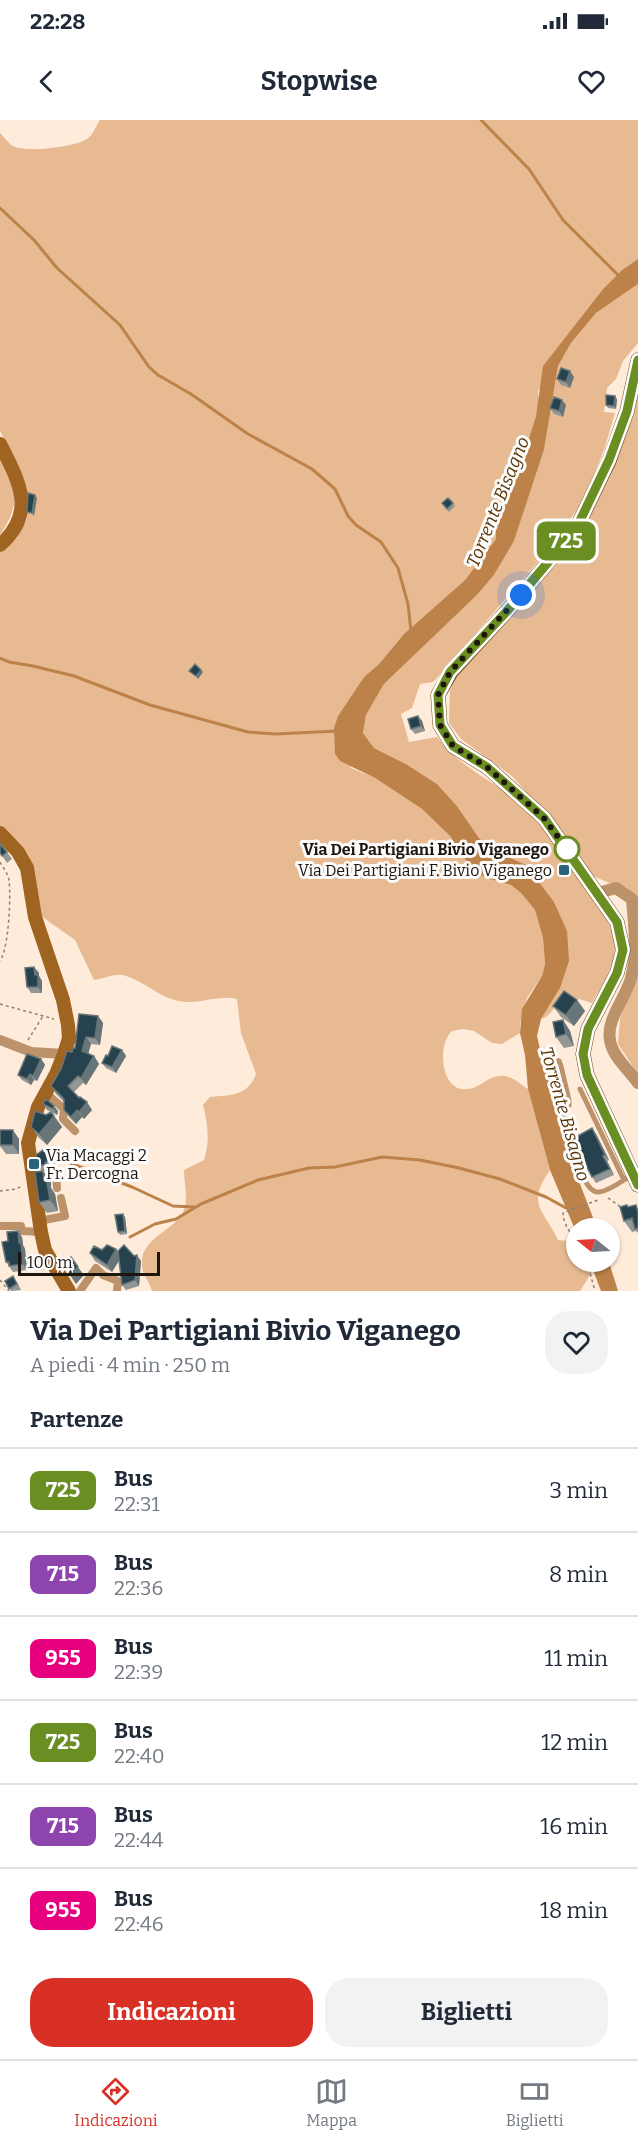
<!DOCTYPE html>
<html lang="it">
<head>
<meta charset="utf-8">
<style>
	body { margin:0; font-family:Bitter,serif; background:#f2f2f3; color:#1f2937; height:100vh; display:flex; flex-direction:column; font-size:22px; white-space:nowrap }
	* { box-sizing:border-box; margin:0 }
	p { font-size:20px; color:#747a83 }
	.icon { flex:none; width:33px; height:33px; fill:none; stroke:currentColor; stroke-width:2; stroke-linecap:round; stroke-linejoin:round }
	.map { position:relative; height:1171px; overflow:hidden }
	.details { display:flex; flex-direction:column; background:#fff; flex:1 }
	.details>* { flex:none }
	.badge { padding:0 12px; border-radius:9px; font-size:21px; line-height:39px }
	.needle { width:39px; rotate:288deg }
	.controls { position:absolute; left:566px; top:1098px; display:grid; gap:12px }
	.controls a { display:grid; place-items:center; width:54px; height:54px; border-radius:50%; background:#fff; box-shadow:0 2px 4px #0004; font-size:30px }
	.scale { position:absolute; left:18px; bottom:15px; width:142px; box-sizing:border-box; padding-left:6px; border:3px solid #1e160e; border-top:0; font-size:16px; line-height:21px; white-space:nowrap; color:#1e160e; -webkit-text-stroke:4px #fcfcfc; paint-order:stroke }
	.you { position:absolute; width:30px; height:30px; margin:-15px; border:4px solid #fff; border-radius:50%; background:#1a73e8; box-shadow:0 0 0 9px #1a73e833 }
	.map>.badge { position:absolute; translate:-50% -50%; box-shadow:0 0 0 3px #fff }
	h2 { padding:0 30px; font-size:22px; line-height:54px }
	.round { display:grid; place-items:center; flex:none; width:63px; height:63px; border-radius:24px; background:#f2f2f3 }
	.summary { display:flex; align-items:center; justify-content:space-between; height:102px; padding:0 30px }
	h1 { font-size:28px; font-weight:700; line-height:45px }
	.primary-button { display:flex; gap:12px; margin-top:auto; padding:12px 30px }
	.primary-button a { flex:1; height:69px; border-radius:24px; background:#d93025; color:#fff; font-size:24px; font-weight:700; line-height:69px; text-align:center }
	.primary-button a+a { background:#f2f2f3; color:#1f2937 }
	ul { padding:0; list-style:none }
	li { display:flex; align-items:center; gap:18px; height:84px; padding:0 30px; border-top:2px solid #e0e1e3 }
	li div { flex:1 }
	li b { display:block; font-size:22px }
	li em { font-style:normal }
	li .badge { min-width:66px; font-weight:700; text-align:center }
	.status { display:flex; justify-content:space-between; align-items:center; height:42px; padding:0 30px; background:#fff; direction:ltr }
	.status svg { height:16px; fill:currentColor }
	header { display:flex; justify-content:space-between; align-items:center; height:78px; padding:0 30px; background:#fff; font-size:27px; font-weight:700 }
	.menu { display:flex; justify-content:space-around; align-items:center; height:84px; border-top:2px solid #e0e1e3; background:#fff; font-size:16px; color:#747a83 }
	.menu a { display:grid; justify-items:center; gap:3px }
	.menu .on { color:#d93025 }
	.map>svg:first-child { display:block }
	.green { fill:#e7ba92 }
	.water { fill:#bc8249 }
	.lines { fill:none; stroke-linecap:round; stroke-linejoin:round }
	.stream { stroke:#bc8249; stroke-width:3 }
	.path { stroke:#8e8073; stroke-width:1.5; stroke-dasharray:3 3; stroke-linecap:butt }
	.service { stroke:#bc926b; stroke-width:5 }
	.pedestrian { stroke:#bc926b; stroke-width:8 }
	.minor { stroke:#bc926b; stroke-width:10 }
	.tertiary { stroke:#bc926b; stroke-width:12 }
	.secondary { stroke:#a06422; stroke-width:14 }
	.primary { stroke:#784d20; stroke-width:15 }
	.wall { fill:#929694 }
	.shaded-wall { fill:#677578 }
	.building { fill:#26424e; stroke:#677578; stroke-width:1.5 }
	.line-casing { stroke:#fff; stroke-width:14 }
	.line { stroke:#6b8e23; stroke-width:9 }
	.walk { stroke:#1e160e; stroke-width:6; stroke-dasharray:0 10.8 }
	.stop-dot { fill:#fff; stroke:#6b8e23; stroke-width:3 }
	.poi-dot { fill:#28637b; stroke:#fcfcfc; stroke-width:2 }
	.labels { text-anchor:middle; stroke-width:6; stroke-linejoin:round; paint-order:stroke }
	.stop-label { font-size:16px; font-weight:bold; fill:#1e160e; stroke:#fcfcfc; text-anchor:end }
	.poi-label { font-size:16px; fill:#1e160e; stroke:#fcfcfc; text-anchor:end }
	.water-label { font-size:18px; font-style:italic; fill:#5b3404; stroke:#fcfcfc }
</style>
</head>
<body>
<div class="status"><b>22:28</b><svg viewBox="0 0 49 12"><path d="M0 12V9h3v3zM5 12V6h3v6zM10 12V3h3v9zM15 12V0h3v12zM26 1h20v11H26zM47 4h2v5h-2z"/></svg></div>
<header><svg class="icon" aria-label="back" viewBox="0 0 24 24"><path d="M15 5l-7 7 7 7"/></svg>Stopwise<svg class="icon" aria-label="heart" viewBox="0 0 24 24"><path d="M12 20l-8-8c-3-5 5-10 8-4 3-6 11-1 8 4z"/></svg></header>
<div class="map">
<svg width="638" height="1171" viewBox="0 0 638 1171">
	<rect width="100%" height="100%" fill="#ffebd9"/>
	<path class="green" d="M100 0H638V139L622 150 604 168 538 271 539 284 536 296 519 349 508 372 496 409V419L465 460 404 514 379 544 364 557 338 596 351 648 375 658 422 689 450 716 464 738 486 758 511 765 521 773 535 790 543 818 545 844 542 856 527 878 520 903V913L502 924 492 923 474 911 463 909 452 911C450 913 448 915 447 918 438 935 444 973 468 969 480 968 487 957 499 956 510 954 519 963 528 969L550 1050C526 1084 543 1089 558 1120L569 1121 576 1119V1142H590L594 1149 580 1171H152C150 1162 142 1155 142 1145 140 1120 169 1112 181 1096 190 1083 184 1064 184 1050L204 1040C210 1021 208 1004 203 985L210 977C231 975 248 976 256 954L241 913 237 879C220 875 203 883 186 882 163 881 146 862 126 856 115 852 105 859 94 860L75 820 41 796 31 747 0 709V433L16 419 27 399 28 383 23 357 0 311V13C4 17 8 23 13 26 26 33 75 27 87 19 93 15 96 6 100 0Z
		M638 164V223L623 241 616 259 607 268 604 292 615 293 605 327 585 378 553 424 437 558 433 562 420 564 412 588 401 594 409 622 437 617C457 645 492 660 518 682 539 699 613 796 615 820 617 843 603 863 592 883 585 881 575 877 568 878 556 879 553 896 541 899L560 868 526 745 493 730 479 718 457 686 437 664 406 644 374 628 363 613 366 595 384 564 477 475 494 455 514 421 544 330 558 246 571 223 596 193Z
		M638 276V789L637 777 626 767 609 763 591 755 544 692 512 656 461 619 449 603 450 571 458 553 555 446 581 413 610 357Z
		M0 333C13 370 24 379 0 415Z
		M638 846V954L618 924 620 899Z"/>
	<path class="water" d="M638 139V164L596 193 571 223 558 246 544 330 514 421 494 455 477 475 384 564 366 595 363 613 374 628 406 644 437 664 457 686 479 718 493 730 526 745 554 782 567 811 569 841 560 868 541 899 537 916 542 938 551 949 580 1064 597 1108H576V1112L550 1050 528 969 525 935 520 913 522 889 542 856 545 844 543 818 535 790 521 773 511 765 486 758 478 753 464 738 450 716 422 689 375 658 340 641 335 634 334 608 338 596 364 557 379 544 404 514 465 460 496 419V409L508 372 519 349 536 296 543 246 604 168 622 150Z
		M590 1142H609L618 1171H601Z"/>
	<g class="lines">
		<path class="stream" d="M481 0 529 49 563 100 618 155
			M0 88 34 120 57 148 120 205 149 247 158 255 191 274 248 314 312 349 335 369 348 396 356 405 381 422 398 448 408 484 411 511
			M0 538 9 542 33 546 74 556 150 585 248 612 275 614 338 611
			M52 1036 132 1067 173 1086 194 1087
			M130 1117 155 1104 176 1099 201 1084 258 1060 309 1048 335 1047 382 1037 420 1040 459 1048 500 1059 546 1077 566 1088"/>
		<path class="path" d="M0 742C3 748 8 753 9 760 11 777 9 827 0 841
			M0 884 54 899
			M28 920 43 896
			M0 1071 16 1069 22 1066
			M608 1078 621 1087
			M576 1122C571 1113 563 1104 563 1093L598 1080
			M587 1142 595 1171
			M0 1160 9 1171"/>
		<path class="service" d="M580 969 624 1060
			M562 977 558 956 552 942 555 940 559 941 561 946 569 980V985L564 994C569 1009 580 1074 599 1072 610 1071 623 1060 632 1055"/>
		<path class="pedestrian" d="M46 973 64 989 63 999 75 1011
			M37 1059 56 1056 57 1068
			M39 1101 65 1096 61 1078
			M0 1106H21L22 1111 41 1112
			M80 1171 96 1148 103 1155 118 1161 117 1171"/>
		<path class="minor" d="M0 920 31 932 64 934"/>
		<path class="tertiary" d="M598 773 616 768 632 779C634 806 638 832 631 858 626 878 606 899 610 920 612 936 629 950 638 963"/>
		<path class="secondary" d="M0 324C19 361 37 393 0 425
			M0 713 18 732 27 748 35 797 63 880 68 905 69 918 64 934 56 954 38 987 28 1023 41 1112 45 1130 69 1171"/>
		<path class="primary" d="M638 240 627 291 609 341 576 409 507 491 451 552 438 575 440 605 453 626 487 647 544 698 617 802 623 830 617 853 588 909 583 934 587 955 638 1065"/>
	</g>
	<path class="wall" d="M574 257 570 268 561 265 557 259Z
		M617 279 616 289 608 288 606 285Z
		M566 285 563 297 554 294 550 288Z
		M442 383H453L455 386 449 392Z
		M418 596 422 601 425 611 415 614 411 609Z
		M7 732 12 739 7 743 0 733Z
		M34 847 39 853V856L42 861V873H31L27 867Z
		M577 880 585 891 574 906 561 897 553 886Z
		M98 896 103 903 100 925 91 924 88 934 94 936 99 944 86 965 83 963 74 972 92 990 84 999 82 997 76 1004 69 997 64 990V982L56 974 51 966 72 932Z
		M563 900 570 911 574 926 564 928 556 917Z
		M122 930 126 936 116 953 106 948 102 943 108 936Z
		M41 939 45 945 37 961 34 960 31 965 22 960 18 955Z
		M43 984 58 991 57 995 47 990Z
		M46 995 54 996 62 1007 47 1025 39 1018 31 1007Z
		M592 1008 596 1014 609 1040 607 1041 614 1055 596 1063 592 1057 578 1025Z
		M0 1010 19 1019V1034H6L0 1026Z
		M53 1036 57 1042 49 1049 51 1050 41 1051 37 1045Z
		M43 1051 51 1062V1068L55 1074 58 1091 47 1093 39 1082Z
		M629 1087 638 1088V1113L636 1111 632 1112 624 1101Z
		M125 1097 127 1114 120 1115 118 1112Z
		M22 1117 23 1125 25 1129 27 1150 13 1152 6 1142 8 1121Z
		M116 1129 118 1132 134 1136 141 1141 139 1166 126 1170 122 1165 119 1141 112 1152 95 1141 90 1133 102 1130Z
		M5 1161 17 1162 21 1170 11 1171Z"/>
	<path class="shaded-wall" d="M570 251 574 257 570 268 566 262Z
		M615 276 617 279 616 289 614 286Z
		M562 280 566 285 563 297 559 291Z
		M35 375 37 378 34 396 32 393Z
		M201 550 203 552 198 559 196 556Z
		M418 596 422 601 425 611 421 606Z
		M34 847 39 853V856L42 861V873L38 867 35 855Z
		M577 880 585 891 574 906 566 895Z
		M98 896 103 903 100 925 95 918Z
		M563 900 570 911 574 926 566 914Z
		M86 917 91 924 87 938 82 931Z
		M122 930 126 936 116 953 112 947Z
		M94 936 99 944 86 965 81 958Z
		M41 939 45 945 37 961 33 956Z
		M30 954 34 960 31 965 27 959Z
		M87 982 92 990 84 999 79 992Z
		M54 986 58 991 57 995 53 989Z
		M77 990 82 997 76 1004 71 997Z
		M54 996 62 1007 47 1025 39 1014Z
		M592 1008 596 1014 609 1040 605 1035Z
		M13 1010 19 1019V1034L13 1025Z
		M603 1036 607 1041 614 1055 610 1049Z
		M43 1051 51 1062V1068L55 1074 58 1091 50 1080 44 1060Z
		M123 1094 125 1097 127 1114 125 1111Z
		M18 1111 22 1117 23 1125 25 1129 27 1150 23 1144Z
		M116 1129 121 1137 112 1152 107 1145Z
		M137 1135 141 1141 139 1166 135 1160Z
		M77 1146 84 1155 76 1164 70 1155Z"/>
	<path class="building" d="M561 248 570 251 566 262 557 259Z
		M606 275 615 276 614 286 606 285Z
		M554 277 562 280 559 291 550 288Z
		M28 373 35 375 32 393 27 392Z
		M448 378 453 383 447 389 442 383Z
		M195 544 201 550 196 556 189 551Z
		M418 596 421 606 411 609 408 599Z
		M0 724 7 732 2 736 0 733Z
		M34 847 35 855H38V867H27L25 848Z
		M564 871 577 880 566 895 553 886Z
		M79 894 98 896 95 918 86 917 82 931 94 936 81 958 78 956 68 966 79 978 80 977 87 982 79 992 77 990 71 997 64 990V979L51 966 61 949 67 931 72 932 73 928H75Z
		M563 900 566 914 556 917 553 902Z
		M112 926 122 930 112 947 102 943 106 935 108 936Z
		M27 934 41 939 33 956 30 954 27 959 18 955Z
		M46 979 54 986 53 989 43 984Z
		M35 991 46 995 51 992 54 996 39 1014 31 1007Z
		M592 1008 605 1035 603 1036 610 1049 592 1057 576 1026 578 1025 574 1018Z
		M0 1010H13V1025H0Z
		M43 1030 53 1036 45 1043 47 1045H37L36 1035Z
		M43 1051 44 1060 47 1062 50 1080 39 1082 35 1052Z
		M627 1085 628 1087 636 1085 638 1092V1108L635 1109 632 1098 624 1101 620 1087Z
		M123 1094 125 1111 118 1112 115 1095Z
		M18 1111 19 1123H21L23 1144 9 1146V1142H6L2 1122 8 1121 7 1112Z
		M107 1125 116 1129 107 1145 90 1133 94 1126 102 1130Z
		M124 1125 134 1136 137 1135 135 1160 122 1165 118 1131Z
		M71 1137 78 1147 70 1155 62 1143Z
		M13 1156 17 1164 9 1169 5 1161Z"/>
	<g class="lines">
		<g class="line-casing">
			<path id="line" d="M638 240 627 291 609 340 576 409 507 491 450 552 438 575 440 605 453 626 487 647 544 698 617 802 623 830 617 853 588 909 583 934 587 955 638 1065"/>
		</g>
		<use href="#line" class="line"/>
		<path class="walk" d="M521 475 450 552 438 575 440 605 453 626 487 647 544 698 571 735 567 729"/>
	</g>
	<circle class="stop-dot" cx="567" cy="729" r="12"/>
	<g class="poi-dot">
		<rect x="558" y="744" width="12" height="12" rx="3"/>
		<rect x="28" y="1038" width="12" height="12" rx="3"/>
	</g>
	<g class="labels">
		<g class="stop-label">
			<text x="549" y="735">Via Dei Partigiani Bivio Viganego</text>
		</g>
		<g class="poi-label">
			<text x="552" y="756">Via Dei Partigiani F. Bivio Viganego</text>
			<text x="46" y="1041" text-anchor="start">Via Macaggi 2<tspan x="46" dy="18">Fr. Dercogna</tspan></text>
		</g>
		<g class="water-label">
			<text transform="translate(498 382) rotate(-68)" y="6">Torrente Bisagno</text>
			<text transform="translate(565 994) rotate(74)" y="6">Torrente Bisagno</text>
		</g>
	</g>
</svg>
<div class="controls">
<a><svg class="needle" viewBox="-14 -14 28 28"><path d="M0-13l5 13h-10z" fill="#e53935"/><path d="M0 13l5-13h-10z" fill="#747a83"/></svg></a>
</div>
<div class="scale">100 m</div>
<div class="you" style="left:521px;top:475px"></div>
<b class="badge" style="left:566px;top:421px;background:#6b8e23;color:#fff">725</b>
</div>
<section class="details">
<div class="summary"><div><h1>Via Dei Partigiani Bivio Viganego</h1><p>A piedi · 4 min · 250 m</p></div><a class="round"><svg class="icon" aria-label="heart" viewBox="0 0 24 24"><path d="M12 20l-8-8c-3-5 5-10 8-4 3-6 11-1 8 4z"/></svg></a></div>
<h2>Partenze</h2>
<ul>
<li><span class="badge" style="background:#6b8e23;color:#fff">725</span><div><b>Bus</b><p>22:31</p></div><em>3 min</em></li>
<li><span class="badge" style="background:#8e44ad;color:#fff">715</span><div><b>Bus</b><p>22:36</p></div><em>8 min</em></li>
<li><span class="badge" style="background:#e6007e;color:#fff">955</span><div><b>Bus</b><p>22:39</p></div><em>11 min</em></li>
<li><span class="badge" style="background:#6b8e23;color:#fff">725</span><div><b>Bus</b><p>22:40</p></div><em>12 min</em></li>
<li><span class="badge" style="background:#8e44ad;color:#fff">715</span><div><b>Bus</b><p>22:44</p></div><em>16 min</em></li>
<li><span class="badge" style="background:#e6007e;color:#fff">955</span><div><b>Bus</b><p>22:46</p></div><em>18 min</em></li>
</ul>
<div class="primary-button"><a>Indicazioni</a><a>Biglietti</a></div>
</section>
<nav class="menu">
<a class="on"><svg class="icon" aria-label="directions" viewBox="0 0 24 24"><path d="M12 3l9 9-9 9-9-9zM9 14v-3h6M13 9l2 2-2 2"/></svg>Indicazioni</a>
<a><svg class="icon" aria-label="map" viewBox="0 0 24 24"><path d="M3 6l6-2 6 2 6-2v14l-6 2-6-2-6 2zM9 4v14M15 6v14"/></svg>Mappa</a>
<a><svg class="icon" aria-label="tickets" viewBox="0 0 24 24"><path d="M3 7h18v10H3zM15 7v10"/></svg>Biglietti</a>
</nav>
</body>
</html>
